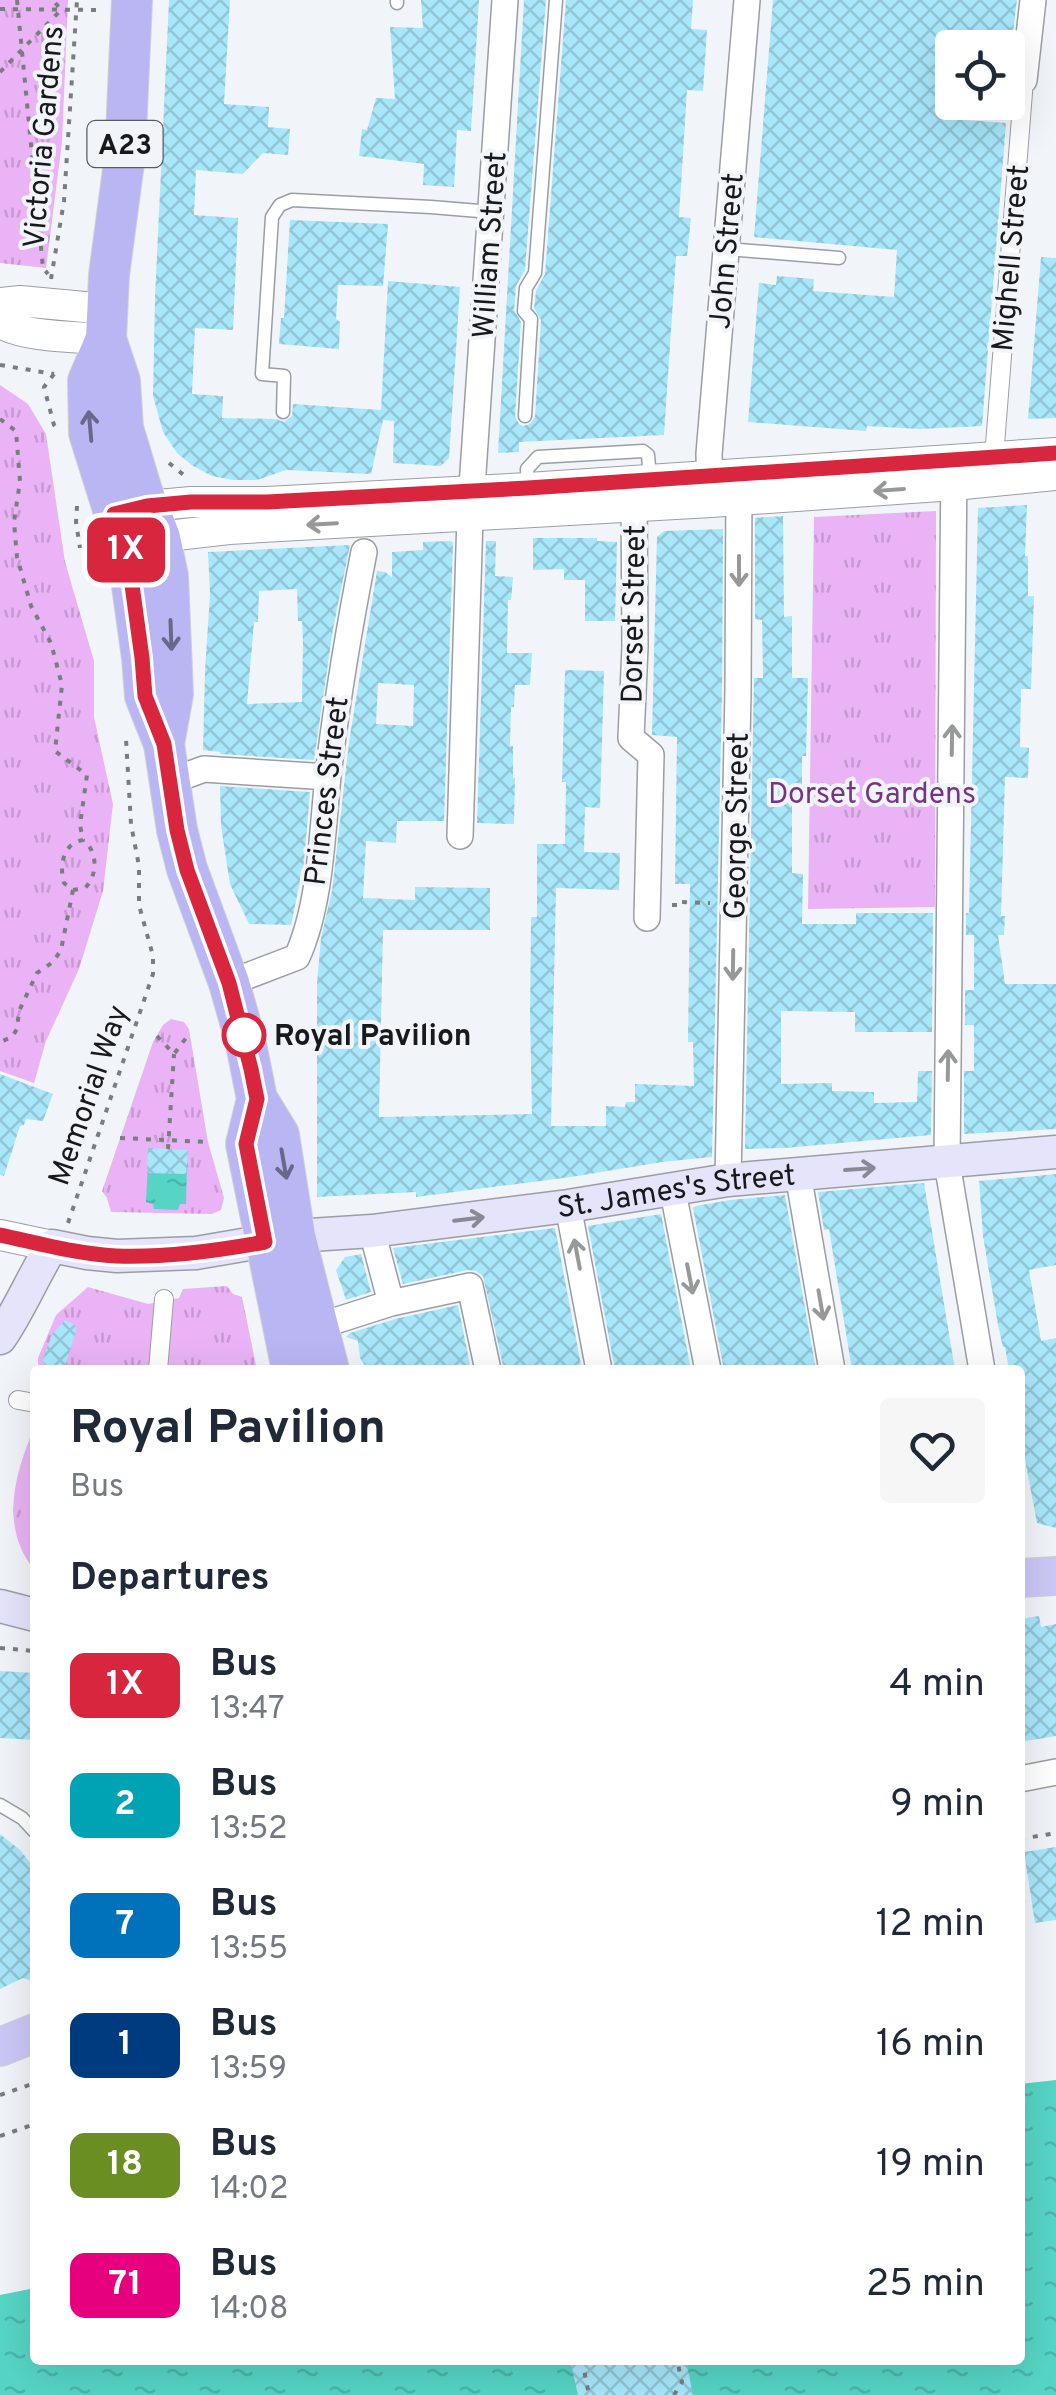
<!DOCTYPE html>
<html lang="en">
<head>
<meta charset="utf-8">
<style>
	body { margin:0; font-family:Overpass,sans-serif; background:#f6f6f7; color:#1f2937; height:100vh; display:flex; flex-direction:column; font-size:38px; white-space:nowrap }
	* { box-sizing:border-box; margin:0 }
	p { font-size:32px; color:#747a83 }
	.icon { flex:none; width:55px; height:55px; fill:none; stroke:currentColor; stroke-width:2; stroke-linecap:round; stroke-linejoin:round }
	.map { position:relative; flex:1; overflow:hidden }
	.panel { position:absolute; left:30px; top:1365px; width:995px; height:1000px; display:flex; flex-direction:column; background:#fff; border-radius:10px; box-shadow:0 10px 40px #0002 }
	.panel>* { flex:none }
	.badge { padding:0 20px; border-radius:15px; font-size:35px; line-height:65px }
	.tools { position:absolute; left:935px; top:30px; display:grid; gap:20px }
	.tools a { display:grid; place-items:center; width:90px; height:90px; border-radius:10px; background:#fff; box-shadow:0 10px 40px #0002; font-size:50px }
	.map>.badge { position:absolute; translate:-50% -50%; box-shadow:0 0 0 5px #fff }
	h2 { padding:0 40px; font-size:38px; line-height:90px }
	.round { display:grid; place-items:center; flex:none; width:105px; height:105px; border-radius:10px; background:#f6f6f7 }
	.overview { display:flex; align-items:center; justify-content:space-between; height:170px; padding:0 40px }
	h1 { font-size:48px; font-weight:700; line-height:75px }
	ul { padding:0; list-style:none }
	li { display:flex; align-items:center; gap:30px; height:120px; padding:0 40px }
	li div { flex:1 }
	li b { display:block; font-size:38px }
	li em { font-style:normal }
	li .badge { min-width:110px; font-weight:700; text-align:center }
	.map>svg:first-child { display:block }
	.park { fill:url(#park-tufts) }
	.water { fill:url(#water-ripples) }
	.building { fill:url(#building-cross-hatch); fill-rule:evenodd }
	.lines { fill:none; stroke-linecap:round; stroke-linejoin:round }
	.service-casing { stroke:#9a9ea3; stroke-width:15 }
	.pedestrian-casing { stroke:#9a9ea3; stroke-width:20 }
	.minor-casing { stroke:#9a9ea3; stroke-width:28 }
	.tertiary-casing { stroke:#9a9ea3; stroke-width:32 }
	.secondary-casing { stroke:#9a9ea3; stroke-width:35 }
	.primary-casing { stroke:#d1d1d1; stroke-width:40 }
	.trunk-casing { stroke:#d1d1d1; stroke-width:42 }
	.path { stroke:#7a7d80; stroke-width:4; stroke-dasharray:5 8; stroke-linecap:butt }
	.service { stroke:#fff; stroke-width:12 }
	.pedestrian { stroke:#fff; stroke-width:18 }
	.minor { stroke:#fff; stroke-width:25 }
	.tertiary { stroke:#fff; stroke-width:30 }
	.secondary { stroke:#e5e4fb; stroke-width:32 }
	.primary { stroke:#cbc8f7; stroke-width:38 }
	.trunk { stroke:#bab6f4; stroke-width:40 }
	.oneway { stroke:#696888 }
	.oneway2 { stroke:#979898 }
	.oneway3 { stroke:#898996 }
	.line-casing { stroke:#fff; stroke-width:22 }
	.line { stroke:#d7263d; stroke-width:15 }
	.stop-dot { fill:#fff; stroke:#d7263d; stroke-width:5 }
	.labels { text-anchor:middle; stroke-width:8; stroke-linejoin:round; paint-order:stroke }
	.shield { fill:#f1f5fa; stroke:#595b5e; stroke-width:2.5 }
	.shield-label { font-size:28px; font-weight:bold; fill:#18191b }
	.street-label { font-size:30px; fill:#18191b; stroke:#f1f5fa }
	.park-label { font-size:30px; fill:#773486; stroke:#f1f5fa }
	.stop-label { font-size:30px; font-weight:bold; fill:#18191b; stroke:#f1f5fa; text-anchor:start }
</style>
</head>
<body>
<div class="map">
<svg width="1056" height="2395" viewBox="0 0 1056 2395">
	<defs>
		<pattern id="park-tufts" width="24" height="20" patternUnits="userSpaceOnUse" patternTransform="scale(2.5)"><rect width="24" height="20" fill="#e9b3f5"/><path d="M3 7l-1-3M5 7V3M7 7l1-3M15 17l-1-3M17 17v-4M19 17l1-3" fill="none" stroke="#c799d1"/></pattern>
		<pattern id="water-ripples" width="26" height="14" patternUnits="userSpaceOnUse" patternTransform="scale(2.5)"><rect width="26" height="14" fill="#56d5c5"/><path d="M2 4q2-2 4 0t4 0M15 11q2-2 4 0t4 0" fill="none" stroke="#4ab6a9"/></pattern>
		<pattern id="building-cross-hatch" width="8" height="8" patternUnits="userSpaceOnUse" patternTransform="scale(2.5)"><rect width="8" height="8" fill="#a8e7fa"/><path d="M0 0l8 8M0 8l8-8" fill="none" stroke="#90c6d6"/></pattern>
	</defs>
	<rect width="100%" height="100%" fill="#f1f5fa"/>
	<path class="park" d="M0 0H68L62 142 46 268 0 263Z
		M0 385 28 404 46 434 65 562 94 661V717L113 804 103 891 79 969 46 1041 34 1083 0 1071Z
		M936 511 935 907 808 909 814 517Z
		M171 1019 184 1022 189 1029 208 1142 224 1198 221 1210 212 1214 111 1212 107 1198 102 1191 153 1042 163 1025Z
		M227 1286 233 1294 242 1297 257 1370H38V1358L56 1315 88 1287 148 1304 179 1298 183 1289Z
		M35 1426V1571C0 1528 13 1477 35 1426Z"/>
	<path class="water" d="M148 1162 187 1163 186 1204H180L178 1210 154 1209 153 1204 146 1202Z
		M1056 2080V2395H0V2295L35 2288V2360H1020V2084Z"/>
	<path class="building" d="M169 0H230L224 104 269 107 268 127 290 129 288 155 263 153 243 174 196 170 194 215 238 218 233 330 195 328 192 394 223 396 222 418 276 419 284 422 292 416 293 404 381 410 388 281 460 287 449 458 441 466 393 463 394 421 383 420 371 474 286 470 257 480H233L212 476 193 466 177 453 163 432 153 396 155 298Z
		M421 0H479L471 131 457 130 454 187 423 185 424 164 359 156 362 129 367 130 376 98 395 99 390 27 423 28Z
		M524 0H546L525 270 516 286 514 310 521 322 515 416 519 424 523 426 530 424 535 417 541 320 534 308 536 291 545 274 566 0H693L691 29 707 30 703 91 687 90 679 217 691 218 687 256H676L664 435 519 442V452L498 453Z
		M773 0H1017L1011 48H952V119L1006 123 982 426 920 429 867 426 866 431 748 422 759 283 776 285 777 276 814 279 813 291 894 297 897 250 754 237Z
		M290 220 388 224 383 286 338 285 336 319 340 322 339 349 279 344 281 318H284Z
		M1041 257 1056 258V418L1028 419Z
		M1027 505 1025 556H1028V596H1034L1031 689H1021L1020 747 1029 748 1028 778 1005 777 1001 916H1005L1004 935H998L1005 984H1056V1129L964 1134V1071H974V1025H965V990H974V935H966V913H969L978 508Z
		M783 516 784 617 792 616V678H808L806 756H802V786H792V873L803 874 802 924H856V913H933L932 1032H855V1012L781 1011V1084L832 1083V1091L874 1092V1103L917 1102 918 1071H932L931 1135 785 1148 745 1149 754 678H763L762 620 755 619V518Z
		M723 529 722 691 712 1157 662 1162 571 1177 416 1197V1192L317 1197V984L321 938 332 891 349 742 377 571 385 572 392 577V552L423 550V542L451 541 453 543 444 821H397L396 843 366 841 363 898 415 900V887L490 888V930H383L379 1117 532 1114 530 1014 531 917H537V844H565L566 782H562L565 670 604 671 600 808 585 807 584 852 620 853 619 890 556 888 551 1126H606V1106L625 1107 626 1102H635V1084L694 1086 693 1042H688L690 884H675L677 737 652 735 657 537 664 531ZM378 683 414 685 413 726 376 724Z
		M533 538H597V541L617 542 615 621H585V580H564V569L533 570Z
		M486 541H496L495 576 513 577 511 600H508L507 653H532L530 685H515L514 707H511L510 746H513V778H515L514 824 477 823Z
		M350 545 333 629 314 760 220 754V752L203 750 205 671 210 594 208 552ZM297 589 298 621H302L303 642 302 702 247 704 254 622H258L259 591Z
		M220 786 310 792 304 862 291 925 249 924 230 884 221 826Z
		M0 1074 53 1094 43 1121 26 1119 24 1125 20 1126 4 1176 0 1175Z
		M148 1148 188 1150 186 1174 147 1173Z
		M1056 1174V1265L1029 1270 1041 1341 1056 1338V1528L1037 1523 1020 1433V1370H1009L1005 1347H1003L998 1325 983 1236 979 1181Z
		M924 1183 955 1370H852L829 1229 824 1230 818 1192Z
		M785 1195 816 1370H724L693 1208 696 1206 730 1200Z
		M661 1214 691 1370H615L588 1226Z
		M555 1228 582 1370H504L483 1276 476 1271 468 1270 403 1284 393 1248Z
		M361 1254 371 1292 346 1300 336 1270 345 1257Z
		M458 1305 471 1370H368L360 1358 358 1341 346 1337 350 1333 395 1319Z
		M65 1320 74 1324 76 1331 64 1370H42L45 1362 42 1361 53 1333Z
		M1039 1616 1041 1627 1056 1624V1736L1020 1742V1619Z
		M0 1671 35 1673V1740L0 1738Z
		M0 1834 20 1850 35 1869V1982L23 1978 0 1989Z
		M1056 1847V1920L1035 1923 1024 1852Z
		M570 2360H686L693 2395H578Z"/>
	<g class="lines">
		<g class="service-casing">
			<path id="service" d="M397 0V3
				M727 249 839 258
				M283 412 284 376 262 374 272 217 280 205 292 200 431 207 491 212
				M525 416 531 319 524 311 526 288 535 273 556 0
				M528 488 527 469 538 457 643 451 648 455 650 479
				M0 1805 22 1818 35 1832"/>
		</g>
		<g class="pedestrian-casing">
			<path id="pedestrian" d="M994 457 1024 80
				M158 1370 164 1299
				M18 1400 35 1403"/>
		</g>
		<g class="minor-casing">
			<path id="minor" d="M1024 80 1033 0
				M954 465 947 1163 982 1370
				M634 489 635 647 631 738 651 755 647 918
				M710 492 709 454 747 0
				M168 782 204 769 328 777
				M460 836 470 517 505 0
				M229 983 297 957C322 902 322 827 329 767 338 694 350 623 364 552
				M798 1174 832 1370
				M728 1180 738 691 739 483
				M672 1187 708 1370
				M568 1206 599 1370
				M372 1231 391 1303
				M319 1326 391 1303 470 1286 488 1370
				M1020 1779 1056 1772"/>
		</g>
		<g class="tertiary-casing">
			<path id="tertiary" d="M0 303 20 301 106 309
				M0 322C18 337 80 337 106 339
				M132 510 147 506 191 502H267L528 488 1056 453
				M141 539 229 529 711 502 954 485 1056 475
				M0 1235 52 1246"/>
		</g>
		<g class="secondary-casing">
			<g id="secondary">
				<path id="s1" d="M0 1338C20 1309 33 1276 52 1246L87 1253 117 1256 196 1253 295 1236 372 1231 568 1206 728 1180 1056 1152"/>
				<path d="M0 1606 35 1615"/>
			</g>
		</g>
		<g class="primary-casing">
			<path id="primary" d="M1020 1578 1056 1576
				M0 2047 35 2033"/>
		</g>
		<g class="trunk-casing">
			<path id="trunk" d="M132 0 125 155 109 275 106 339 120 381 123 428 142 491 160 538 168 576 173 694 164 744
				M106 339 88 381 89 433 128 557 142 658 145 696 164 744 177 830 187 869 229 983 245 1039 257 1099 279 1135 295 1236 329 1370
				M257 1099 246 1144 292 1370"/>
		</g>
		<path class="path" d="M17 0 43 268 48 274
			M0 9 100 10
			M0 72 61 10 53 0
			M51 279 64 201 77 0
			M0 365 54 374
			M54 374 44 387 54 425 57 428
			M0 419 16 431 20 481 14 522 17 557 31 606 51 643 62 685 55 751 87 775 80 825 83 840C63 843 59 866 64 883L73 890 61 950 53 962 37 973 19 1011 17 1029 12 1037 0 1042
			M169 463 185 476
			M77 506 76 522 80 548
			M73 890 85 888C98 875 98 851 83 840
			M672 905H680V902L710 903
			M157 1036 174 1054 189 1034
			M120 1138 208 1142
			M168 1149 174 1054
			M68 1223 153 974V956L139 905V866L131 824 126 739
			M0 1648 35 1651
			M1020 1839 1056 1833
			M1020 1900 1031 1898
			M0 2095 35 2083
			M0 2136 35 2124
			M582 2360 589 2395
			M674 2395 682 2382 677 2360"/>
		<use href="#service" class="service"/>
		<use href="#pedestrian" class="pedestrian"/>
		<use href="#minor" class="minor"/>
		<use href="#tertiary" class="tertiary"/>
		<use href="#secondary" class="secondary"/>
		<use href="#primary" class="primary"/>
		<use href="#trunk" class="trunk"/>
	</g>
	<defs><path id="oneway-shaft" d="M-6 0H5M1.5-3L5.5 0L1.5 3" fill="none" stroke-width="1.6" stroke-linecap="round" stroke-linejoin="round" transform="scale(2.5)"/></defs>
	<g class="oneway">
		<use href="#oneway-shaft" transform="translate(90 426) rotate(-95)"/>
		<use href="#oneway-shaft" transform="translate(171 635) rotate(88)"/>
		<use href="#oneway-shaft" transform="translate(284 1164) rotate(80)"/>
	</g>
	<g class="oneway2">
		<use href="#oneway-shaft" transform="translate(889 490) rotate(176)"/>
		<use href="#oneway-shaft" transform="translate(322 524) rotate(177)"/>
		<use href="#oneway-shaft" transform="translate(739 571) rotate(90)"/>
		<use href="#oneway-shaft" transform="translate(952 740) rotate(-89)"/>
		<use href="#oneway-shaft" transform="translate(733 965) rotate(91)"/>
		<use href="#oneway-shaft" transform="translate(948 1065) rotate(-89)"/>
		<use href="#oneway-shaft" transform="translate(577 1254) rotate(-101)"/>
		<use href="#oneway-shaft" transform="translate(690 1279) rotate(79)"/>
		<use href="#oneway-shaft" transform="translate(821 1305) rotate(80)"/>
	</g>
	<g class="oneway3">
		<use href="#oneway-shaft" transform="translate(860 1169) rotate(-4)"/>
		<use href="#oneway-shaft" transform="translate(469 1219) rotate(-7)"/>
	</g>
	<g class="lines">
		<g class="line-casing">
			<path id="line" d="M0 1235C38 1243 77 1254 116 1256 166 1258 216 1251 265 1242L246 1144 257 1099 251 1069 229 983 187 870 177 830 164 744 145 696 142 658 128 556 114 514 147 506 191 502H267L528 488 1056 453"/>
		</g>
		<use href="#line" class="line"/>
	</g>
	<circle class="stop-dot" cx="244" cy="1035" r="20"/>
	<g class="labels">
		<rect class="shield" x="87.5" y="121" width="75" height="46" rx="8"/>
		<g class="shield-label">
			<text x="125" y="154">A23</text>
		</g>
		<g class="street-label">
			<text transform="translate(43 137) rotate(-85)" y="10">Victoria Gardens</text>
			<text transform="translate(489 245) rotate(-86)" y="10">William Street</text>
			<text transform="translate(726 251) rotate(-85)" y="10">John Street</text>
			<text transform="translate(1010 258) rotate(-85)" y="10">Mighell Street</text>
			<text transform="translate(633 614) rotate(-89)" y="10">Dorset Street</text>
			<text transform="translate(326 791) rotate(-83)" y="10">Princes Street</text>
			<text transform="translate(736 826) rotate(-89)" y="10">George Street</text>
			<text transform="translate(88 1095) rotate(-71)" y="10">Memorial Way</text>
			<text dy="10" stroke="none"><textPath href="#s1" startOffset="735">St. James's Street</textPath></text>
		</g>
		<g class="park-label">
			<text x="872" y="803">Dorset Gardens</text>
		</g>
		<g class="stop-label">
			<text x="274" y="1045">Royal Pavilion</text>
		</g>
	</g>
</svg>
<div class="tools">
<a><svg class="icon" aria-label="locate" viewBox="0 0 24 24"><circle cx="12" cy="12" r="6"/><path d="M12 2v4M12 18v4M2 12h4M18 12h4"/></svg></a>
</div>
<b class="badge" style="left:126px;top:550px;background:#d7263d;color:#fff">1X</b>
<section class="panel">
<div class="overview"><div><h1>Royal Pavilion</h1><p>Bus</p></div><a class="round"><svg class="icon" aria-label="heart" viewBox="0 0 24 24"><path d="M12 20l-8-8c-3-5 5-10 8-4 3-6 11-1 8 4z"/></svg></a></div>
<h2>Departures</h2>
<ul>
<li><span class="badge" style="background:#d7263d;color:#fff">1X</span><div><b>Bus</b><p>13:47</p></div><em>4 min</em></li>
<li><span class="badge" style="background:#00a3b4;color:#fff">2</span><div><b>Bus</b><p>13:52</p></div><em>9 min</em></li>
<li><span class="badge" style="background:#0072bc;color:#fff">7</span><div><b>Bus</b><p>13:55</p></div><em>12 min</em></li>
<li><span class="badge" style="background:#003b80;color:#fff">1</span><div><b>Bus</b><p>13:59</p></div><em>16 min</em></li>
<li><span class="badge" style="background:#6b8e23;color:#fff">18</span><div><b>Bus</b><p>14:02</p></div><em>19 min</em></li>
<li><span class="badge" style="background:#e6007e;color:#fff">71</span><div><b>Bus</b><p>14:08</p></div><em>25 min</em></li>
</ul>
</section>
</div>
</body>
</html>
